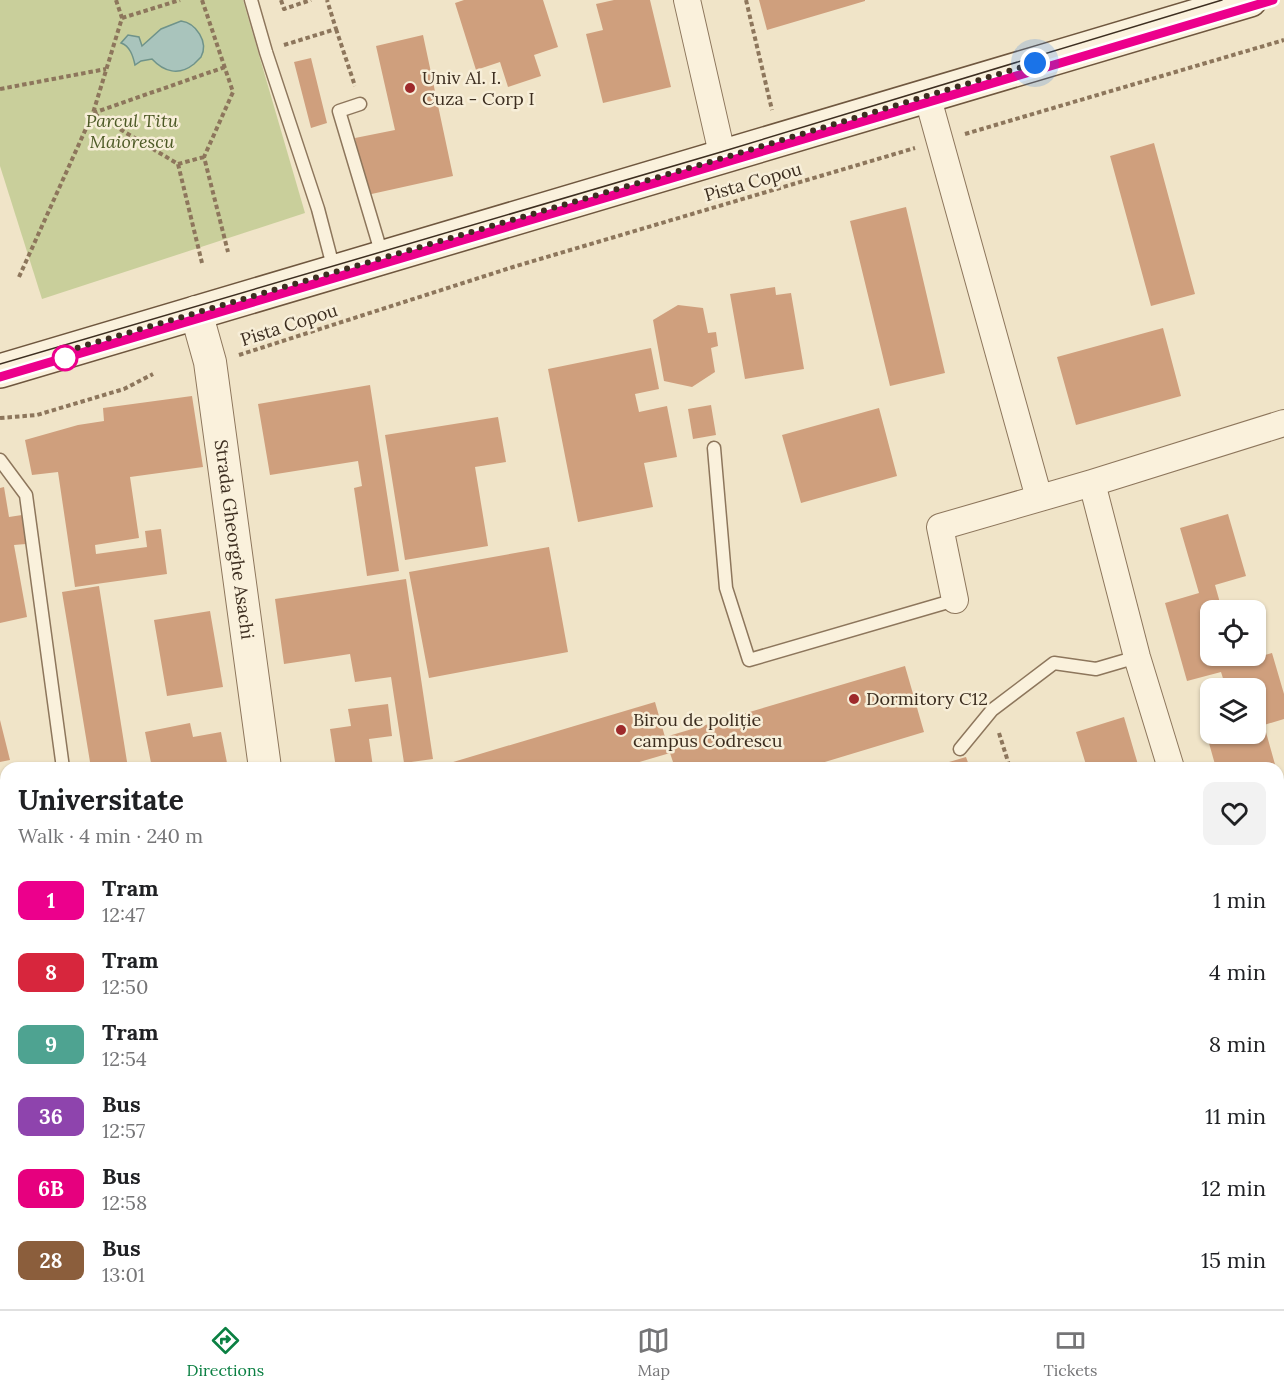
<!DOCTYPE html>
<html lang="en">
<head>
<meta charset="utf-8">
<style>
	body { margin:0; font-family:Lora,serif; background:#f2f2f2; color:#202124; height:100vh; display:flex; flex-direction:column; font-size:22px; white-space:nowrap }
	* { box-sizing:border-box; margin:0 }
	p { font-size:20px; color:#757577 }
	.icon { flex:none; width:33px; height:33px; fill:none; stroke:currentColor; stroke-width:2; stroke-linecap:round; stroke-linejoin:round }
	.map { position:relative; flex:1; overflow:hidden }
	.sheet { position:absolute; left:0px; top:762px; width:1284px; height:548px; display:flex; flex-direction:column; background:#fff; border-radius:18px 18px 0 0; box-shadow:0 2px 4px #0004 }
	.sheet>* { flex:none }
	.badge { padding:0 12px; border-radius:9px; font-size:21px; line-height:39px }
	.fabs { position:absolute; left:1200px; top:600px; display:grid; gap:12px }
	.fabs a { display:grid; place-items:center; width:66px; height:66px; border-radius:12px; background:#fff; box-shadow:0 2px 4px #0004; font-size:30px }
	.you { position:absolute; width:30px; height:30px; margin:-15px; border:4px solid #fff; border-radius:50%; background:#1a73e8; box-shadow:0 0 0 9px #1a73e833 }
	.map>.badge { position:absolute; translate:-50% -50%; box-shadow:0 0 0 3px #fff }
	.round { display:grid; place-items:center; flex:none; width:63px; height:63px; border-radius:12px; background:#f2f2f2 }
	.headline { display:flex; align-items:center; justify-content:space-between; height:102px; padding:0 18px }
	h1 { font-size:28px; font-weight:700; line-height:45px }
	ul { padding:0; list-style:none }
	li { display:flex; align-items:center; gap:18px; height:72px; padding:0 18px }
	li div { flex:1 }
	li b { display:block; font-size:22px }
	li em { font-style:normal }
	li .badge { min-width:66px; font-weight:700; text-align:center }
	.menu { display:flex; justify-content:space-around; align-items:center; height:84px; border-top:2px solid #e0e0e0; background:#fff; font-size:16px; color:#757577 }
	.menu a { display:grid; justify-items:center; gap:3px }
	.menu .current { color:#0b8043 }
	.map>svg:first-child { display:block }
	.green { fill:#c9cf9b }
	.water { fill:#a9c4bc; stroke:#6f938a; stroke-width:1.5 }
	.building { fill:#cf9f7d }
	.lines { fill:none; stroke-linecap:round; stroke-linejoin:round }
	.service-casing { stroke:#8d765c; stroke-width:15 }
	.minor-casing { stroke:#8d765c; stroke-width:28 }
	.tertiary-casing { stroke:#8d765c; stroke-width:34 }
	.secondary-casing { stroke:#6f573f; stroke-width:36 }
	.path { stroke:#8d765c; stroke-width:4; stroke-dasharray:4.5 3; stroke-linecap:butt }
	.service { stroke:#faf1dc; stroke-width:12 }
	.minor { stroke:#faf1dc; stroke-width:26 }
	.tertiary { stroke:#faf1dc; stroke-width:32 }
	.secondary { stroke:#faf1dc; stroke-width:33 }
	.tram { stroke:#3d2e20; stroke-width:1.5 }
	.line-casing { stroke:#fff; stroke-width:14 }
	.line { stroke:#ec008c; stroke-width:9 }
	.walk { stroke:#3d2e20; stroke-width:6; stroke-dasharray:0 10.8 }
	.poi-dot { fill:#9e2a2b; stroke:#f7eed8; stroke-width:2 }
	.stop-dot { fill:#fff; stroke:#ec008c; stroke-width:3 }
	.labels { text-anchor:middle; stroke-width:5; stroke-linejoin:round; paint-order:stroke }
	.poi-label { font-size:18px; fill:#3d2e20; stroke:#f7eed8; text-anchor:start }
	.park-label { font-size:18px; font-style:italic; fill:#4d5a26; stroke:#f7eed8 }
	.street-label { font-size:18px; fill:#3d2e20; stroke:#f7eed8 }
</style>
</head>
<body>
<div class="map">
<svg width="1284" height="1309" viewBox="0 0 1284 1309">
	<rect width="100%" height="100%" fill="#f0e4c8"/>
	<path class="green" d="M0 0H243L305 213 42 299 0 166Z"/>
	<path class="water" d="M181 21C196 23 209 42 201 57 199 59 196 62 194 64 179 76 164 72 152 59L141 61 135 65C133 56 130 46 121 43L128 35 139 37 142 46 161 29Z"/>
	<path class="building" d="M464 0H543L558 47 534 55 541 76 508 87 500 62 476 70 455 3Z
		M614 0H650L671 87 603 103 586 34 603 30 596 4Z
		M759 0H865V1L767 30Z
		M423 35 453 176 367 195 355 138 395 130 376 46Z
		M311 58 327 123 311 128 294 62Z
		M1154 143 1195 294 1151 306 1110 156Z
		M906 207 945 373 890 386 850 221Z
		M775 287 776 295 791 293 804 369 745 379 730 294Z
		M678 305 703 308 708 333 716 332 718 346 711 348 715 372 692 387 664 381 653 320Z
		M1163 328 1181 396 1076 425 1057 357Z
		M651 348 659 389 635 394 639 412 667 406 677 457 644 463 653 507 578 522 548 369Z
		M370 385 399 571 367 576 354 488 362 486 358 461 270 475 258 404Z
		M192 396 203 467 130 477 139 538 95 545 96 554 147 547 145 531 161 529 167 574 75 587 58 472 32 475 25 440 78 425 104 421 103 408Z
		M711 405 716 435 693 439 688 409Z
		M879 408 897 476 801 503 782 435Z
		M498 417 506 462 475 467 488 546 405 560 385 435Z
		M4 487 9 517 22 515 26 544 14 545 27 617 0 623V488Z
		M1228 514 1246 576 1215 585 1222 610H1210V656H1235L1237 663 1272 653 1284 694V719L1264 725 1276 768H1216L1207 736 1215 734H1256V688H1226L1221 672 1187 681 1165 603 1199 593 1180 528Z
		M549 547 568 652 429 678 409 572Z
		M406 579 433 759 404 763 391 677 355 682 350 654 284 664 275 599Z
		M99 586 128 768H91L62 592Z
		M210 611 223 687 167 696 154 620Z
		M905 666 924 732 805 768H675L670 753 619 768H433L655 702 665 737Z
		M388 704 392 736 369 739 373 767 336 768 330 729 351 726 348 709Z
		M1124 717 1139 768H1087L1076 732Z
		M0 720 10 760 0 762Z
		M190 723 193 737 221 732 228 768H152L145 732Z
		M966 757 970 768H932V767Z
		M6 891V984L0 986V893Z
		M1284 908V953L1278 936V910Z
		M1284 998V1068H1283L1278 1049V999Z
		M6 1053V1080H5L0 1054Z
		M6 1156V1235L0 1236V1157Z
		M1284 1177V1243L1278 1246V1179Z
		M117 1304H157L158 1309H118Z
		M167 1304H206L208 1309H168Z
		M221 1304H295V1305L278 1309H222Z
		M515 1304H635L637 1309H500Z
		M1065 1304H1172L1175 1309H1068Z"/>
	<g class="lines">
		<g class="service-casing">
			<path id="service" d="M251 0 266 52 318 209 334 270
				M360 104 339 111 382 255
				M714 448 726 588 749 660 955 600
				M0 460 26 495 63 768
				M960 749 992 710 1054 663 1096 669 1137 657
				M0 829 6 827"/>
		</g>
		<g class="minor-casing">
			<path id="minor" d="M687 0 723 158
				M927 95 1039 498
				M1092 483 1137 657 1171 768
				M955 600 940 527 1092 483 1284 423
				M1278 830 1284 828
				M1278 1135 1284 1132
				M912 1309 924 1304"/>
		</g>
		<g class="tertiary-casing">
			<g id="tertiary">
				<path id="s1" d="M196 312 210 362 265 768"/>
				<path d="M343 1304 344 1309"/>
			</g>
		</g>
		<g class="secondary-casing">
			<path id="secondary" d="M0 371 1250 0"/>
		</g>
		<path class="path" d="M116 0 122 18 93 113 178 164 202 263
			M202 0 233 92 204 157 228 252
			M281 0 284 9 311 0
			M746 0 772 110
			M122 18 180 0
			M336 29 355 86
			M284 45 336 29 327 0
			M0 89 106 69
			M965 134 1284 40
			M178 164 204 157
			M19 277 93 113 225 67
			M239 355 513 267 915 148
			M0 418 37 415 124 389 153 374
			M999 733 1010 768
			M0 1017 6 1016
			M418 1309 439 1304"/>
		<use href="#service" class="service"/>
		<use href="#minor" class="minor"/>
		<use href="#tertiary" class="tertiary"/>
		<use href="#secondary" class="secondary"/>
		<path class="tram" d="M0 364 721 152 1222 0
			M0 377 1273 0"/>
	</g>
	<g class="lines">
		<g class="line-casing">
			<path id="line" d="M0 377 1273 0"/>
		</g>
		<use href="#line" class="line"/>
		<path class="walk" d="M65 358 56 354 723 158 1035 63"/>
	</g>
	<g class="poi-dot">
		<circle cx="410" cy="88" r="6"/>
		<circle cx="854" cy="699" r="6"/>
		<circle cx="621" cy="730" r="6"/>
	</g>
	<circle class="stop-dot" cx="65" cy="358" r="12"/>
	<g class="labels">
		<g class="poi-label">
			<text x="422" y="84">Univ Al. I.<tspan x="422" dy="21">Cuza - Corp I</tspan></text>
			<text x="866" y="705">Dormitory C12</text>
			<text x="633" y="726">Birou de poliție<tspan x="633" dy="21">campus Codrescu</tspan></text>
		</g>
		<g class="park-label">
			<text x="132" y="127">Parcul Titu<tspan x="132" dy="21">Maiorescu</tspan></text>
		</g>
		<g class="street-label">
			<text transform="translate(753 182) rotate(-16)" y="6">Pista Copou</text>
			<text transform="translate(289 325) rotate(-18)" y="6">Pista Copou</text>
			<text dy="6" stroke="none"><textPath href="#s1" startOffset="231">Strada Gheorghe Asachi</textPath></text>
		</g>
	</g>
</svg>
<div class="fabs">
<a><svg class="icon" aria-label="locate" viewBox="0 0 24 24"><circle cx="12" cy="12" r="6"/><path d="M12 2v4M12 18v4M2 12h4M18 12h4"/></svg></a>
<a><svg class="icon" aria-label="layers" viewBox="0 0 24 24"><path d="M12 4l9 5-9 5-9-5zM3 14l9 5 9-5"/></svg></a>
</div>
<div class="you" style="left:1035px;top:63px"></div>
<section class="sheet">
<div class="headline"><div><h1>Universitate</h1><p>Walk · 4 min · 240 m</p></div><a class="round"><svg class="icon" aria-label="heart" viewBox="0 0 24 24"><path d="M12 20l-8-8c-3-5 5-10 8-4 3-6 11-1 8 4z"/></svg></a></div>
<ul>
<li><span class="badge" style="background:#ec008c;color:#fff">1</span><div><b>Tram</b><p>12:47</p></div><em>1 min</em></li>
<li><span class="badge" style="background:#d7263d;color:#fff">8</span><div><b>Tram</b><p>12:50</p></div><em>4 min</em></li>
<li><span class="badge" style="background:#4ea391;color:#fff">9</span><div><b>Tram</b><p>12:54</p></div><em>8 min</em></li>
<li><span class="badge" style="background:#8e44ad;color:#fff">36</span><div><b>Bus</b><p>12:57</p></div><em>11 min</em></li>
<li><span class="badge" style="background:#e6007e;color:#fff">6B</span><div><b>Bus</b><p>12:58</p></div><em>12 min</em></li>
<li><span class="badge" style="background:#8b5e3c;color:#fff">28</span><div><b>Bus</b><p>13:01</p></div><em>15 min</em></li>
</ul>
</section>
</div>
<nav class="menu">
<a class="current"><svg class="icon" aria-label="directions" viewBox="0 0 24 24"><path d="M12 3l9 9-9 9-9-9zM9 14v-3h6M13 9l2 2-2 2"/></svg>Directions</a>
<a><svg class="icon" aria-label="map" viewBox="0 0 24 24"><path d="M3 6l6-2 6 2 6-2v14l-6 2-6-2-6 2zM9 4v14M15 6v14"/></svg>Map</a>
<a><svg class="icon" aria-label="tickets" viewBox="0 0 24 24"><path d="M3 7h18v10H3zM15 7v10"/></svg>Tickets</a>
</nav>
</body>
</html>
